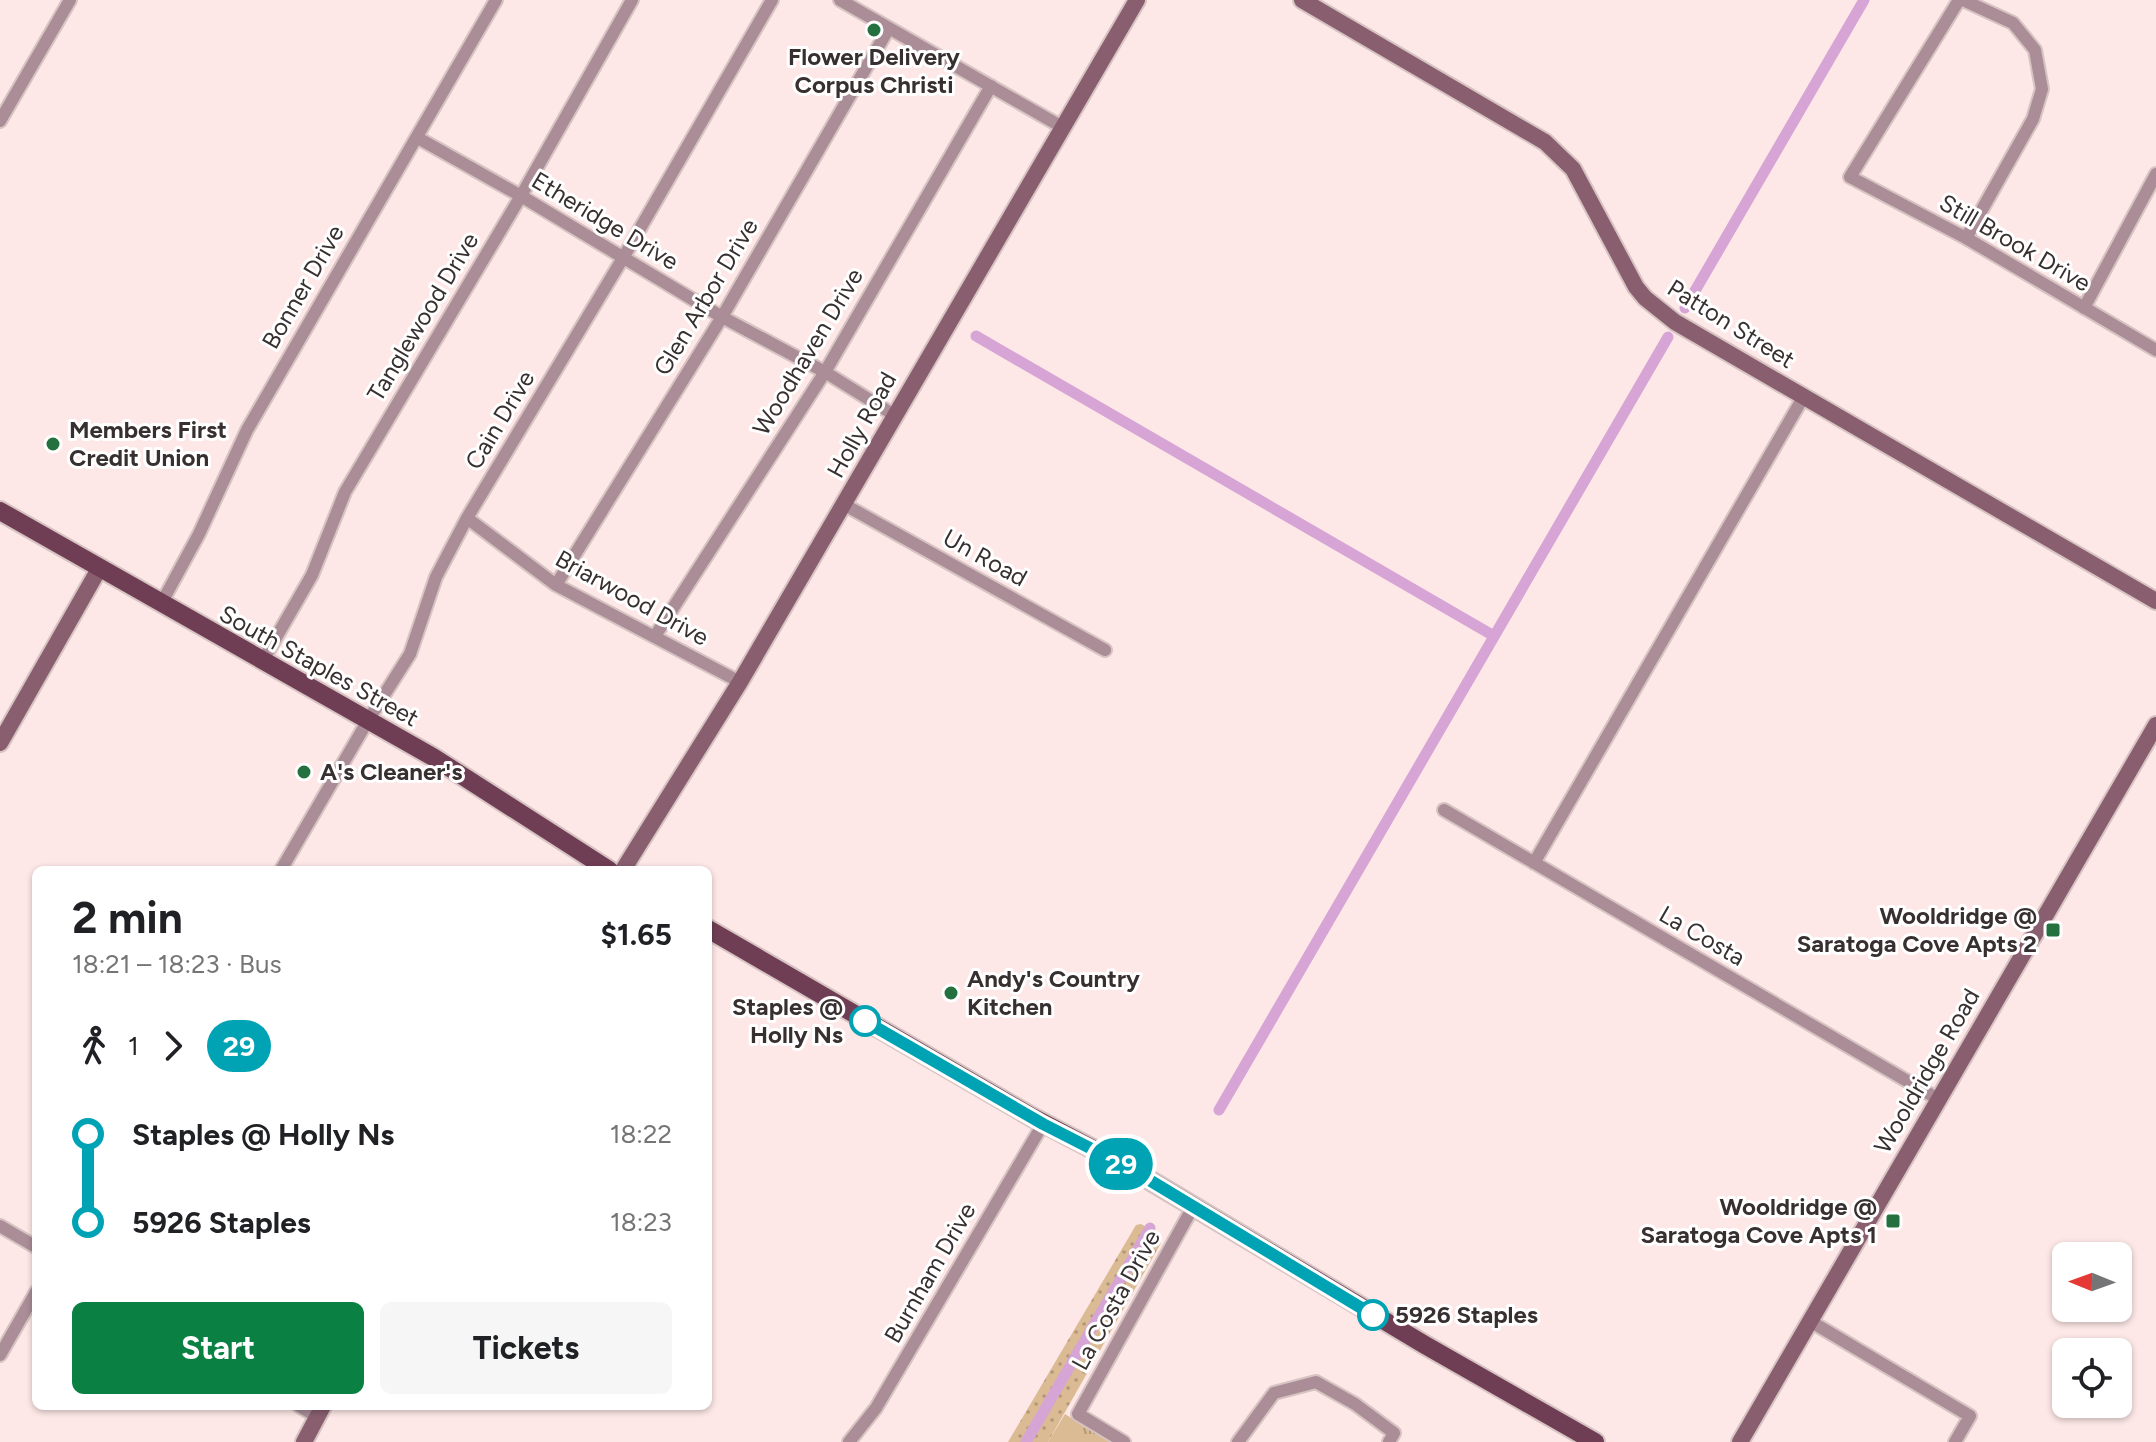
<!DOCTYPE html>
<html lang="en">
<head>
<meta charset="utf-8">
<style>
	body { margin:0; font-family:Figtree,sans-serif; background:#f6f6f6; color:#202124; height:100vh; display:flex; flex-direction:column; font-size:30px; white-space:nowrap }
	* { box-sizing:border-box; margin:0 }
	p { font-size:26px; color:#757577 }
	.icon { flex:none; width:44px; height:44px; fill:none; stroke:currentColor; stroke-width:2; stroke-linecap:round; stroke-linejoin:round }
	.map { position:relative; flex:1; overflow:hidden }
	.details { position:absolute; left:32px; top:866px; width:680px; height:544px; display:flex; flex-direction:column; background:#fff; border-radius:12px; box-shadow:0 2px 6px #0004 }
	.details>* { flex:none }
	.badge { padding:0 16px; border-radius:26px; font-size:28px; line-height:52px }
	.needle { width:52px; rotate:271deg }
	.fabs { position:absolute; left:2052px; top:1242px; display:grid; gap:16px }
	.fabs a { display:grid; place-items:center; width:80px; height:80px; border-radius:12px; background:#fff; box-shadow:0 2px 6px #0004; font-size:40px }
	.map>.badge { position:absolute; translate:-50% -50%; box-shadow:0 0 0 4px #fff }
	.legs { display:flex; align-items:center; gap:12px; height:88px; padding:0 40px; font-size:26px }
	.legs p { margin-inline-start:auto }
	.summary { display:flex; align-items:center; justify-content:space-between; height:136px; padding:0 40px }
	h1 { font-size:44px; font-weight:700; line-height:60px }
	.action { display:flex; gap:16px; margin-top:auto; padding:16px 40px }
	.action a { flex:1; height:92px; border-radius:12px; background:#0b8043; color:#fff; font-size:32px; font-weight:700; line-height:92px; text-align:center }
	.action a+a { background:#f6f6f6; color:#202124 }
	ul { padding:0 40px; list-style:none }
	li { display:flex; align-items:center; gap:28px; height:88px; font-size:30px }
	li i { display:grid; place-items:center; width:12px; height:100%; margin:0 10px; background:currentColor }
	li i::after { content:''; width:20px; height:20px; margin:-10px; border:6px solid; border-radius:50%; background:#fff }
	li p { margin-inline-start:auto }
	li:first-child i { background:linear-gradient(#0000 50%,currentColor 0) }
	li:last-child i { background:linear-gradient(currentColor 50%,#0000 0) }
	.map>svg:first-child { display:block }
	.grass { fill:url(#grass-dots) }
	.park { fill:url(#park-tufts) }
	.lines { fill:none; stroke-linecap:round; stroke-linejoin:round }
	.canal { stroke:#d6a5d5; stroke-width:11 }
	.street-casing { stroke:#d6c3c2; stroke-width:16 }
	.secondary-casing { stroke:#d6c3c2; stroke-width:20 }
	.primary-casing { stroke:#d6c3c2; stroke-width:22 }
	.street { stroke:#ab8d98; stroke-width:12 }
	.secondary { stroke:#895f70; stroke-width:16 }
	.primary { stroke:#703e54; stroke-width:18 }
	.line-1-casing { stroke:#fff; stroke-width:18 }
	.line-1 { stroke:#00a3b4; stroke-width:12 }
	.poi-dot { fill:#24703f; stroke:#fff; stroke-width:3 }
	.stop-1-dot { fill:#fff; stroke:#00a3b4; stroke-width:4 }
	.labels { text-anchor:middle; stroke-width:6; stroke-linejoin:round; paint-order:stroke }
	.poi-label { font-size:24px; font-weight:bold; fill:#383030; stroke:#fff; text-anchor:start }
	.street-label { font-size:24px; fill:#383030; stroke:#fff }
	.stop-label { font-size:24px; font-weight:bold; fill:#383030; stroke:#fff; text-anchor:end }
</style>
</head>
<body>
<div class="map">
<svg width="2156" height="1442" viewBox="0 0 2156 1442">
	<defs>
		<pattern id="grass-dots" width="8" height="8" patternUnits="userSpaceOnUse" patternTransform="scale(2)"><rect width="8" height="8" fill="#dbbb93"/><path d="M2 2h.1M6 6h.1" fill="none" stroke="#b39878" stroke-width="1.8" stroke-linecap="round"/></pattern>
		<pattern id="park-tufts" width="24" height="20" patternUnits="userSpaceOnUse" patternTransform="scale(2)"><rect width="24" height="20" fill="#dbbb93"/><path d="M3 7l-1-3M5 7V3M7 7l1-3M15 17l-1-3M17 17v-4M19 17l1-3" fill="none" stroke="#b39878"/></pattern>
	</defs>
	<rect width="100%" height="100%" fill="#fde8e7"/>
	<path class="grass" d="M1141 1224 1157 1233 1161 1243 1048 1442H1008L1136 1225Z"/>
	<path class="park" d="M1065 1414 1110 1442H1048Z"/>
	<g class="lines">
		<path class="canal" d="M1685 308 1864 0
			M976 336 1494 636
			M1219 1110 1668 337
			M1026 1442 1150 1228"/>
		<g class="street-casing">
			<path id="street" d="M840 0 1062 127
				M1959 0 1850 177 1966 238 2156 350
				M1963 0 2013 23 2035 50 2042 89 2033 119 1966 238
				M0 121 70 0
				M418 138 521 196 722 317 825 372 894 415
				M2084 308 2156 174
				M845 505 1105 650
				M467 518 556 585 740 682
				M556 585 722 317 889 28
				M161 604 199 534 247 430 496 0
				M655 636 825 372 991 86
				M262 662 312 575 345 492 521 196 632 0
				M1444 810 1938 1099
				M1534 863 1804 396
				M281 870 367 722 410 654 436 577 467 518 623 258 772 0
				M0 1226 36 1247
				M1810 1321 1970 1416 1955 1442
				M0 1355 36 1292
				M299 1406 317 1417
				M849 1442 876 1408 1043 1124
				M1124 1442 1078 1414 1193 1207
				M1238 1442 1274 1393 1316 1382 1355 1404 1394 1433 1389 1442"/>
		</g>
		<g class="secondary-casing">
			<path id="secondary" d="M1302 0 1545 142 1573 169 1636 287 1645 298 1675 322 2156 601
				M0 743 99 569
				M623 870 740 682 1137 0
				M304 1442 323 1406
				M1740 1442 2156 725"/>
		</g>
		<g class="primary-casing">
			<path id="primary" d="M0 511 433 757 609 870
				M708 929 1032 1117 1131 1169 1425 1345 1595 1442"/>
		</g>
		<use href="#street" class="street"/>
		<use href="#secondary" class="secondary"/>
		<use href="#primary" class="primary"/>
	</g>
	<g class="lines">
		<g class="line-1-casing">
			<path id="line-1" d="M865 1021 1043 1124 1131 1169 1373 1315"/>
		</g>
		<use href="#line-1" class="line-1"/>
	</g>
	<g class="poi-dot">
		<circle cx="874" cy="30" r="8"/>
		<circle cx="53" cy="444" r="8"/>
		<circle cx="304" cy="772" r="8"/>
		<rect x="2045" y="922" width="16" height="16" rx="4"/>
		<circle cx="951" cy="993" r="8"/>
		<rect x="1885" y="1213" width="16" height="16" rx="4"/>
	</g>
	<g class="stop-1-dot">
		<circle cx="865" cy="1021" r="14"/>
		<circle cx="1373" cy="1315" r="14"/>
	</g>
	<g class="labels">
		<g class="poi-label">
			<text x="874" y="65" text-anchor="middle">Flower Delivery<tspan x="874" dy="28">Corpus Christi</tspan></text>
			<text x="69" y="438">Members First<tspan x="69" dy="28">Credit Union</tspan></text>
			<text x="320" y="780">A's Cleaner's</text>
			<text x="2037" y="924" text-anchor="end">Wooldridge @<tspan x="2037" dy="28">Saratoga Cove Apts 2</tspan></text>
			<text x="967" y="987">Andy's Country<tspan x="967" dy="28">Kitchen</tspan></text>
			<text x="1877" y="1215" text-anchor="end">Wooldridge @<tspan x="1877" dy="28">Saratoga Cove Apts 1</tspan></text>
		</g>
		<g class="street-label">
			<text transform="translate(605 221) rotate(31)" y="8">Etheridge Drive</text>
			<text transform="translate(2015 243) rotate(30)" y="8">Still Brook Drive</text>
			<text transform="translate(303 287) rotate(-60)" y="8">Bonner Drive</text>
			<text transform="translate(706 297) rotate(-59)" y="8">Glen Arbor Drive</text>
			<text transform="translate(423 317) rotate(-59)" y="8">Tanglewood Drive</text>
			<text transform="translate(1731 324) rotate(32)" y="8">Patton Street</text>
			<text transform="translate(808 352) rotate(-59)" y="8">Woodhaven Drive</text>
			<text transform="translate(500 420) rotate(-59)" y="8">Cain Drive</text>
			<text transform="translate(862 425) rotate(-61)" y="8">Holly Road</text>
			<text transform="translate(985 558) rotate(29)" y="8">Un Road</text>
			<text transform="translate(632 598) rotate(29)" y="8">Briarwood Drive</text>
			<text transform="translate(319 666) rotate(29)" y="8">South Staples Street</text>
			<text transform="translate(1702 936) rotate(30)" y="8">La Costa</text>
			<text transform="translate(1927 1071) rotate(-60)" y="8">Wooldridge Road</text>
			<text transform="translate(930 1273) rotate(-60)" y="8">Burnham Drive</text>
			<text transform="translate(1116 1300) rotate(-61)" y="8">La Costa Drive</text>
		</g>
		<g class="stop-label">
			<text x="843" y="1015">Staples @<tspan x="843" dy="28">Holly Ns</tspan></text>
			<text x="1395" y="1323" text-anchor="start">5926 Staples</text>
		</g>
	</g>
</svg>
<div class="fabs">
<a><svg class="needle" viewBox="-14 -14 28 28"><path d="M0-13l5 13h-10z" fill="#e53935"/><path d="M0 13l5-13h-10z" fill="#757577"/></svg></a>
<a><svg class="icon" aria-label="locate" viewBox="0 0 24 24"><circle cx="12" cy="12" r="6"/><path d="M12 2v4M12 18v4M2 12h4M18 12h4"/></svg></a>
</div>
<b class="badge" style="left:1121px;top:1164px;background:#00a3b4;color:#fff">29</b>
<section class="details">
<div class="summary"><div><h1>2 min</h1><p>18:21 – 18:23 · Bus</p></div><b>$1.65</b></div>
<div class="legs"><svg class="icon" aria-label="walk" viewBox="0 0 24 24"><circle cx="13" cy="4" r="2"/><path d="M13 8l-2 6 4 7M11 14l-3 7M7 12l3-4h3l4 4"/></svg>1<svg class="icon" aria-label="forward" viewBox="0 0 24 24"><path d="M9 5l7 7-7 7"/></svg><b class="badge" style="background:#00a3b4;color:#fff">29</b></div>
<ul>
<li><i style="color:#00a3b4"></i><b>Staples @ Holly Ns</b><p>18:22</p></li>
<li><i style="color:#00a3b4"></i><b>5926 Staples</b><p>18:23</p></li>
</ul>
<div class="action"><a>Start</a><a>Tickets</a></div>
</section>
</div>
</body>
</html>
